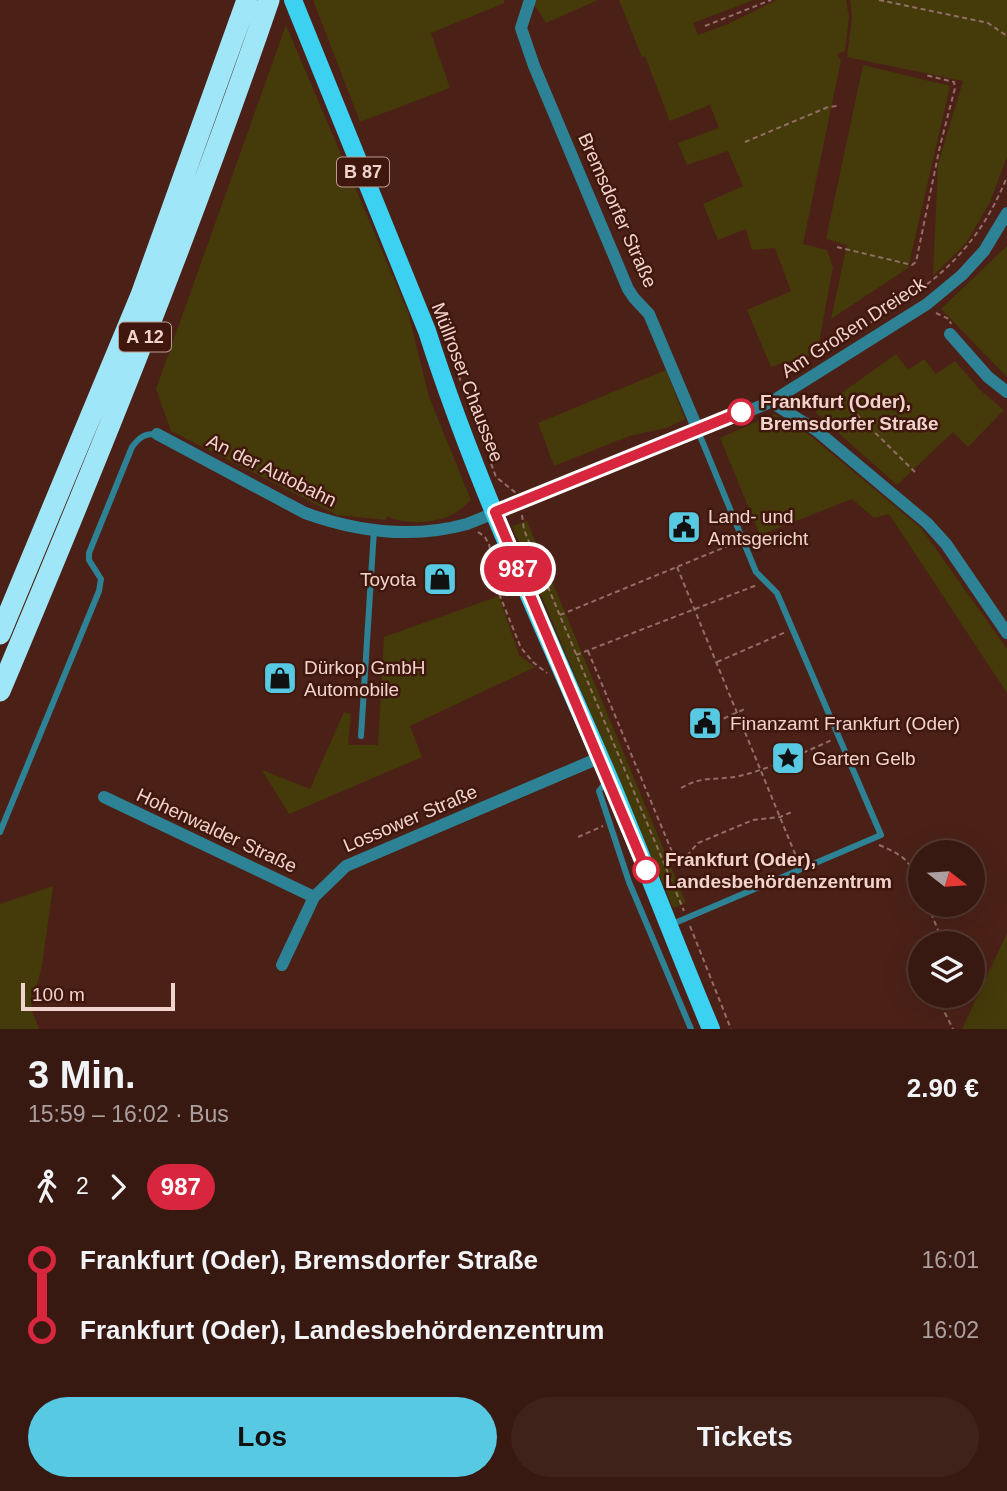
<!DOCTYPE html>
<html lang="de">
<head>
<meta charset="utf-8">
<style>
	body { margin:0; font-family:Arial,sans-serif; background:#3f221a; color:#f1f3f6; height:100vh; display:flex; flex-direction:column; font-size:26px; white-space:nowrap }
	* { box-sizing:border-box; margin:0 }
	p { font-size:23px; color:#aba09f }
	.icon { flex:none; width:38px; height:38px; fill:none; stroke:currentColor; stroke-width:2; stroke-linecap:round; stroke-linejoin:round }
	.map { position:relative; height:1029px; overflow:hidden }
	.drawer { display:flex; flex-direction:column; background:#381911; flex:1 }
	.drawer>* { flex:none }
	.badge { padding:0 14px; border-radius:23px; font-size:24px; line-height:46px }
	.needle { width:46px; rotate:107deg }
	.fabs { position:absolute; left:908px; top:840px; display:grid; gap:14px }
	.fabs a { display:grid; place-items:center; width:77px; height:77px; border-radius:50%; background:#381911; box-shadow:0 7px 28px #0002,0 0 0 2px #523831; font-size:35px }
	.scale { position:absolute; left:21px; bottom:18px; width:154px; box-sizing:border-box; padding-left:7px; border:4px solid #f0d3cc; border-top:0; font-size:19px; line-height:24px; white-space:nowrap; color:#f0d3cc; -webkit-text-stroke:5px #40170d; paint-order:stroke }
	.map>.badge { position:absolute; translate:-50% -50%; box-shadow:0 0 0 4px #fff }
	.legs { display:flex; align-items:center; gap:10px; height:77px; padding:0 28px; font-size:23px }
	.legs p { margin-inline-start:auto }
	.head { display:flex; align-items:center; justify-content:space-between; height:119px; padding:0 28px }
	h1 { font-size:38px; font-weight:600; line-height:52px }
	.cta { display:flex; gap:14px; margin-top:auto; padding:14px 28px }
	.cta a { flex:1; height:80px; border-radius:42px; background:#57c9e2; color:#111; font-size:28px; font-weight:600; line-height:80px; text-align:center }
	.cta a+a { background:#3f221a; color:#f1f3f6 }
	ul { padding:0 28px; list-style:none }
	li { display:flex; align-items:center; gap:24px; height:70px; font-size:26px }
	li i { display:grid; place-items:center; width:10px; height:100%; margin:0 9px; background:currentColor }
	li i::after { content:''; width:18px; height:18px; margin:-9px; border:5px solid; border-radius:50%; background:#381911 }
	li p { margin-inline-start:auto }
	li:first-child i { background:linear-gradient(#0000 50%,currentColor 0) }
	li:last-child i { background:linear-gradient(currentColor 50%,#0000 0) }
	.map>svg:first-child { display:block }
	.green { fill:#453a09 }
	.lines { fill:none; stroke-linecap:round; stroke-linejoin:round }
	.path { stroke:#936e66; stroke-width:2; stroke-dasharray:5 3.5; stroke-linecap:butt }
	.lane { stroke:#2d8395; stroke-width:6 }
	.street { stroke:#2d8395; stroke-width:12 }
	.primary { stroke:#3cd1f0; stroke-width:18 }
	.highway { stroke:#9fe6f8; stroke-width:21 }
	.line-1-casing { stroke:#fff; stroke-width:16 }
	.line-1 { stroke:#d7263d; stroke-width:10 }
	.stop-1-dot { fill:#fff; stroke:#d7263d; stroke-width:3.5 }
	.labels { text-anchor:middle; stroke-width:5; stroke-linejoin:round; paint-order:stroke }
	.shield { fill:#40170d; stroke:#bb9b93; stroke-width:2 }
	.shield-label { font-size:18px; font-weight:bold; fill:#f0d3cc }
	.street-label { font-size:19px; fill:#f0d3cc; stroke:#40170d }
	.stop-label { font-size:19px; font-weight:bold; fill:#f0d3cc; stroke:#40170d; text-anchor:start }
	.poi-label { font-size:19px; fill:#f0d3cc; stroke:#40170d; text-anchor:start }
</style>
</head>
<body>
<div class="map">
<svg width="1007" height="1029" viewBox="0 0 1007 1029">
	<rect width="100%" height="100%" fill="#4b2117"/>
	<path class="green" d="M313 0H504V3L431 33 450 88 360 122Z
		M534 0H598L546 23 533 3Z
		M619 0H754L693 23 698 35 728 24 777 0H846L849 17 845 51 837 54 841 60 803 244 827 250 833 267 817 353 771 367 747 310 791 291 775 248 752 250 746 229 718 240 703 204 743 186 728 151 687 165 678 143 719 128 710 105 670 121 645 56 642 57Z
		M850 0H1007V157L990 202 966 243 933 276 938 164 963 81 847 57 852 18Z
		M286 25 408 312 429 397 471 500C466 504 460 511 453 514 434 524 406 525 387 516L386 520 337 515 171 431 156 389Z
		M863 65 950 86 908 268 831 319 847 245 826 239Z
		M1007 246V377L941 309Z
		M896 354 908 370 924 359 936 374 955 361 980 390 1004 410 968 447 953 432 897 485 815 412Z
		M666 370 685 419 667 428 629 436 554 466 538 423Z
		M774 414 807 433 921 528 1007 649V693L889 514 874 518 852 499 760 535 720 438Z
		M527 521 686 903 673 908 512 526Z
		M499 596 519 655 535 667 410 726 422 757 289 814 262 770 310 789 344 712 351 714 348 745H378L384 637Z
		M53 886 42 966 31 1008 39 1029H0V904Z
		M1007 933V1029H962Z"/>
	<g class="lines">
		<path class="path" d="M879 0 988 23 1007 36
			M705 26 771 0
			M745 142 828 107 837 106
			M837 247 912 265 916 262 940 146 955 88 954 82 925 75
			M936 313 949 319 951 324
			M829 351 831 347C912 296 969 270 1007 177
			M450 352 496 477 516 493
			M851 409 915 472
			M522 515 524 530 684 911
			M478 532 485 537 488 543
			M489 544 498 591 521 648 534 663 547 673
			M677 567 798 861
			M560 615 735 543
			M588 651 678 866 698 843 753 820 780 817 792 812
			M576 655 757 585
			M717 662 786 632
			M716 722 747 708
			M681 788C704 775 715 781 739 776 770 769 802 753 832 740
			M578 837 603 826
			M879 845C903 855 911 861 920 886
			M928 905 943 943
			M690 926 731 1029
			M944 996 943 1009 953 1029"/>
		<path class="lane" d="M361 736 374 530
			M606 782 599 791 629 882 691 1029
			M0 832 99 591 101 579 89 560V553L132 447C139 438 144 433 157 434
			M670 925 881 835 777 593 756 572 698 431"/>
		<path class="street" d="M530 0 521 28 534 66 628 289 634 298 649 314 698 430
			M950 334 988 377 1007 392
			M771 402 816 430 927 523 946 544 1007 633
			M157 434 305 513C358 532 413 539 467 524L771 402 927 304 962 275 984 251 1007 213
			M104 797 314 897
			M282 965 314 897 346 866 599 758"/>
		<path class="primary" d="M293 0 427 331C476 484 545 630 609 778 644 861 676 946 711 1029"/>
		<path class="highway" d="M0 634 141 295 247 0
			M0 691C96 463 189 234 269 0"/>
	</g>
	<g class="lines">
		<g class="line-1-casing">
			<path id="line-1" d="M646 870 495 512 741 412"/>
		</g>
		<use href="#line-1" class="line-1"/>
	</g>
	<defs>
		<g id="civic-square" transform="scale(1.75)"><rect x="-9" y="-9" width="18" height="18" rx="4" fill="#57c9e2" stroke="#40170d"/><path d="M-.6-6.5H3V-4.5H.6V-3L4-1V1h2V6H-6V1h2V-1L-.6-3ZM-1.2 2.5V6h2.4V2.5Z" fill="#111"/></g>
		<g id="shop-square" transform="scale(1.75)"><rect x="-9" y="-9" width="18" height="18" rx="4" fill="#57c9e2" stroke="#40170d"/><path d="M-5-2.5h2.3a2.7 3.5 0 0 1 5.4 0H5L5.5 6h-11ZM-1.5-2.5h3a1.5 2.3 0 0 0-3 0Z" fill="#111"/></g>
		<g id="sight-square" transform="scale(1.75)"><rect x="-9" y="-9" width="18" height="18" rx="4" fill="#57c9e2" stroke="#40170d"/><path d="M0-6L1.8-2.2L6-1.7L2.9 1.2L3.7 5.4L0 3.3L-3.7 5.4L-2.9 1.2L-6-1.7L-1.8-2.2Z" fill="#111"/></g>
	</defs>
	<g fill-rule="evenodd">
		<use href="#civic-square" x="684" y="527"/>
		<use href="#shop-square" x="440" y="579"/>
		<use href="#shop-square" x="280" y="678"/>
		<use href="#civic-square" x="705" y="723"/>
		<use href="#sight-square" x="788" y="758"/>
	</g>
	<g class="stop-1-dot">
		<circle cx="741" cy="412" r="12"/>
		<circle cx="646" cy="870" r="12"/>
	</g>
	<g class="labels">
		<g class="shield">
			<rect x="337" y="157.5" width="52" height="29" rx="5"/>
			<rect x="119" y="322.5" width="52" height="29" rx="5"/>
		</g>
		<g class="shield-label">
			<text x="363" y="178">B 87</text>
			<text x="145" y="343">A 12</text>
		</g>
		<g class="street-label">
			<text transform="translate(618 210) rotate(66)" y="7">Bremsdorfer Straße</text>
			<text transform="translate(853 327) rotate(-33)" y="7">Am Großen Dreieck</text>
			<text transform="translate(468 382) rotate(69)" y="7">Müllroser Chaussee</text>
			<text transform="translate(272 470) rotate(26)" y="7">An der Autobahn</text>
			<text transform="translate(410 818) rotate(-23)" y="7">Lossower Straße</text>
			<text transform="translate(217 830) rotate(25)" y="7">Hohenwalder Straße</text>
		</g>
		<g class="stop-label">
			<text x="760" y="408">Frankfurt (Oder),<tspan x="760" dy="22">Bremsdorfer Straße</tspan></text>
			<text x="665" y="866">Frankfurt (Oder),<tspan x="665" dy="22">Landesbehördenzentrum</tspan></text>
		</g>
		<g class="poi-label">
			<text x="708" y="523">Land- und<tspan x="708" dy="22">Amtsgericht</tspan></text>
			<text x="416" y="586" text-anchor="end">Toyota</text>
			<text x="304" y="674">Dürkop GmbH<tspan x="304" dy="22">Automobile</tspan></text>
			<text x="730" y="730">Finanzamt Frankfurt (Oder)</text>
			<text x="812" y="765">Garten Gelb</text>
		</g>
	</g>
</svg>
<div class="fabs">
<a><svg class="needle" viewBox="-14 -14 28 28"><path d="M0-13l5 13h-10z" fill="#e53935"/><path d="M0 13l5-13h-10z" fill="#aba09f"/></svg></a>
<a><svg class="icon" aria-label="layers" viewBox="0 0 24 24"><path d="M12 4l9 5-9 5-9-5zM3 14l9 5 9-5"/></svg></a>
</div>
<div class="scale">100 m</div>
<b class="badge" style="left:518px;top:569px;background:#d7263d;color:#fff">987</b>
</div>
<section class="drawer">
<div class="head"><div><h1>3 Min.</h1><p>15:59 – 16:02 · Bus</p></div><b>2.90 €</b></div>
<div class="legs"><svg class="icon" aria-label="walk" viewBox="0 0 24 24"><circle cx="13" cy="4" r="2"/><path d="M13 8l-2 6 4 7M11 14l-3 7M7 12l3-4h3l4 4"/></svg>2<svg class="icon" aria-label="forward" viewBox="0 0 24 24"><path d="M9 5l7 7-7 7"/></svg><b class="badge" style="background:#d7263d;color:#fff">987</b></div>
<ul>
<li><i style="color:#d7263d"></i><b>Frankfurt (Oder), Bremsdorfer Straße</b><p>16:01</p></li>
<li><i style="color:#d7263d"></i><b>Frankfurt (Oder), Landesbehördenzentrum</b><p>16:02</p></li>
</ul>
<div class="cta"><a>Los</a><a>Tickets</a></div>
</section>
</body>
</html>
